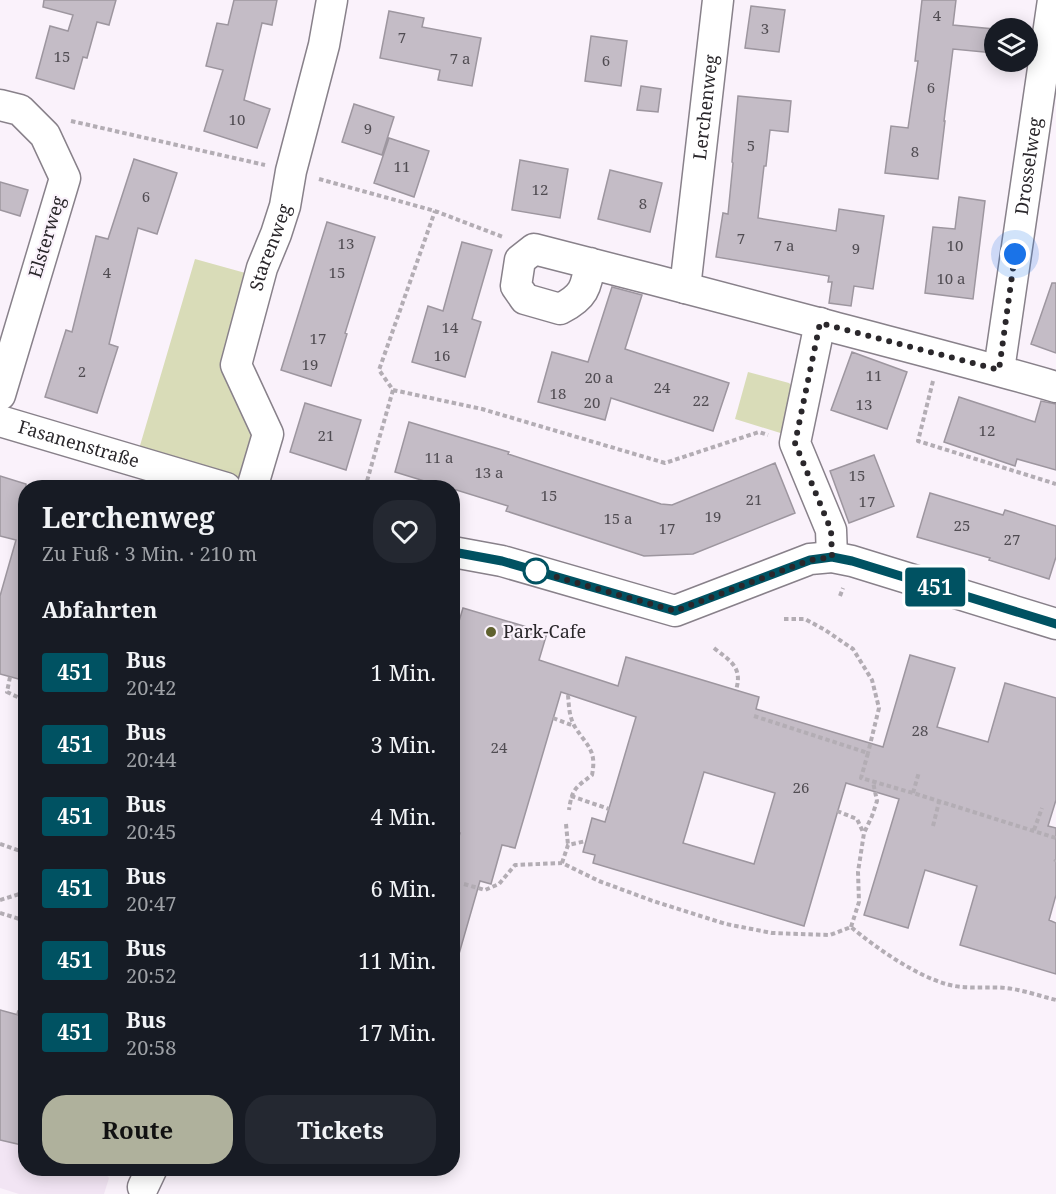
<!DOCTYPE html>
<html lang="de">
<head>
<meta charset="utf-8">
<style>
	body { margin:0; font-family:"Noto Serif",serif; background:#242831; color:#f1f3f6; height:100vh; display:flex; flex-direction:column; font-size:22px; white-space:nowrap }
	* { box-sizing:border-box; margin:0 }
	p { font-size:20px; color:#9ea1a6 }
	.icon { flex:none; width:33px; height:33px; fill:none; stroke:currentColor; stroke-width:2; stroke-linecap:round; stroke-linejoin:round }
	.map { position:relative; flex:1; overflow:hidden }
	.sheet { position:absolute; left:18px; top:480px; width:442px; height:696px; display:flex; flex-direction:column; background:#171b24; border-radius:24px; box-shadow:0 3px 15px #0003 }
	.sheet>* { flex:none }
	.badge { padding:0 12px; border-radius:4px; font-size:21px; line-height:39px }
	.buttons { position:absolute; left:984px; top:18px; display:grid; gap:12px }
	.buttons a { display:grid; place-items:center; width:54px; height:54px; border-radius:50%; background:#171b24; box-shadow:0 3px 15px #0003; font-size:30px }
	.you { position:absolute; width:30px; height:30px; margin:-15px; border:4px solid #fff; border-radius:50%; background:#1a73e8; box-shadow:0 0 0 9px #1a73e833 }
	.map>.badge { position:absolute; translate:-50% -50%; box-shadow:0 0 0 3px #fff }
	h2 { padding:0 24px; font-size:22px; line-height:54px }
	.round { display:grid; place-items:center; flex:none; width:63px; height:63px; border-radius:24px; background:#242831 }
	.overview { display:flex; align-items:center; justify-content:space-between; height:102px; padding:0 24px }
	h1 { font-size:28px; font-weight:700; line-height:45px }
	.button { display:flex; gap:12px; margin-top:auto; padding:12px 24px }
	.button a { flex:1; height:69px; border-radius:24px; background:#afb19c; color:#111; font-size:24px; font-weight:700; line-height:69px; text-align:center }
	.button a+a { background:#242831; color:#f1f3f6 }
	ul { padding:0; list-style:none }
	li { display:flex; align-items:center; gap:18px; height:72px; padding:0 24px }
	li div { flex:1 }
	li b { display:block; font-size:22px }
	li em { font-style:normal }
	li .badge { min-width:66px; font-weight:700; text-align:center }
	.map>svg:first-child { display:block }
	.built { fill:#f2e5f4 }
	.green { fill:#d9dcb8 }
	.building { fill:#c4bcc6; stroke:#9d969f; stroke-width:1.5; fill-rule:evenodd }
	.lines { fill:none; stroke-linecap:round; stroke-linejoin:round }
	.minor-casing { stroke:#88818a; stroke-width:33 }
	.path { stroke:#b3adb4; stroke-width:4; stroke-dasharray:4.5 3; stroke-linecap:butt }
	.minor { stroke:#fff; stroke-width:30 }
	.line-casing { stroke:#fff; stroke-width:14 }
	.line { stroke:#005262; stroke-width:9 }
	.walk { stroke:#2a272b; stroke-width:6; stroke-dasharray:0 10.8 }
	.stop-dot { fill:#fff; stroke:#005262; stroke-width:3 }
	.poi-dot { fill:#5f612e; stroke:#faf2fb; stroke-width:2 }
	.labels { text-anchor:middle; stroke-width:4.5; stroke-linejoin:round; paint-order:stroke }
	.number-label { font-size:15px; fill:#504c52 }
	.street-label { font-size:18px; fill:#2a272b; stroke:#faf2fb }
	.poi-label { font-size:18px; fill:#2a272b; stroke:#faf2fb; text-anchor:start }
</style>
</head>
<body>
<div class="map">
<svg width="1056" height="1194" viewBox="0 0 1056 1194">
	<rect width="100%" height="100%" fill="#faf2fb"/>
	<path class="built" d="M0 1075 25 1081 26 1168 101 1169 109 1178 104 1194H19L0 1188Z"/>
	<path class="green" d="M195 259 249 274 224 367 259 433 243 480 139 449Z
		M748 372 789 383 798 393 790 436 735 419Z"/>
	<path class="building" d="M44 0H116L109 25 97 22 87 58 83 57 74 89 36 78 50 26 68 31 73 15 43 7Z
		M234 0H277L272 25 262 23 244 100 270 109 257 148 204 131 223 70 206 66 217 23 228 25Z
		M922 0H956L953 25 994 29V53L953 49 944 121H945L938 179 885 173 891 126 908 128 918 61H915Z
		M751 6 785 10 779 52 745 48Z
		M389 11 424 18 422 27 481 38 472 86 438 80 440 70 380 58Z
		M591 36 627 41 621 86 585 81Z
		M641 86 661 89 658 112 637 110Z
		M738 96 791 101 788 132 770 130 766 166H764L758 218 836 231 839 209 884 216 873 289 854 286 851 306 829 303 832 282H828L829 276 716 257 723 213 728 214 733 163 732 162Z
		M354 104 394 117 382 155 342 142Z
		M389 138 429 151 414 197 374 183Z
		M134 159 177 173 157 234 138 228 109 344 118 347 97 413 45 397 66 330 72 332 96 236 108 239Z
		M520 160 568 169 560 218 512 210Z
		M610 170 662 183 650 232 598 219Z
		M0 182 28 190 20 216 0 210Z
		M959 197 985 201 973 299 925 293 933 227 955 229Z
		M327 222 375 237 345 333 347 334 331 386 281 370Z
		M462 242 492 250 472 319 481 322 465 377 412 362 428 306 443 311Z
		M1052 283H1056V353L1031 344Z
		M612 287 642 295 625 349 729 383 713 431 611 398 605 420 538 402 552 352 588 362Z
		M852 352 907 372 887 429 831 410Z
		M959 397 1035 422 1041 401 1056 404V470L1017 459 1015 466 944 442Z
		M305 403 361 420 346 470 290 452Z
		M409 422 509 452 508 454 661 504 672 505 775 463 795 513 693 554 644 556 506 511 508 506 453 489V488H447L395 472Z
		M874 455 894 506 849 523 830 471Z
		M0 476 26 484V681L0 674V596L16 540 0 536Z
		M930 493 1003 515 1005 510 1056 526V557L1049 579 989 560 990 558 917 537Z
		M463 608 547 633 539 660 618 686 626 657 759 697 756 709 883 747 910 655 955 668 937 727 988 742 1005 683 1056 698V800L1048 826 1056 828V895L1049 920 1056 923V974L960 945 977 886 925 870 908 928 864 915 899 799 846 783 804 926 593 863 595 855 583 852 592 818 605 822 636 717 561 692 515 848 502 845 491 884 480 881 459 954 453 953V857L460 833 453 831V641ZM704 772 775 793 754 864 683 843Z
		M0 1010 26 1017V1146L0 1140Z"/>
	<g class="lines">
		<g class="minor-casing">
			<g id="minor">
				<path d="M0 105 20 110 45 135 65 178 0 395"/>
				<path d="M590 263C586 288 584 297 560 309L525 299 516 286 520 260 534 249C629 273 723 298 818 323 897 344 977 364 1056 387"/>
				<path id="s1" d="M685 288 718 0"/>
				<path d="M820 323 795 443 831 530 832 557"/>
				<path id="s2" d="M999 370 1053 0"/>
				<path id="s3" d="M0 421 226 488"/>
				<path id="s4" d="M252 488 268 434 236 365 262 268 276 234 285 206 291 171 324 45 332 0"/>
				<path d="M453 552 502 561 675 611 810 559 832 557 852 561 1056 624"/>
				<path d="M143 1187 152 1168"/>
			</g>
		</g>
		<path class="path" d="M71 121 265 165
			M319 179 435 211 503 237
			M933 381 918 441 1056 484
			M393 390 482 409 665 463 759 432 768 435
			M365 488 393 390 379 370 435 211
			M840 596 843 588
			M784 619H805L825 630 853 649 872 680 879 708 868 753
			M714 648C730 661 743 667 736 690
			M10 677 7 692 26 701
			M568 695C569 706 569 717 575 727 587 746 597 750 592 775 575 788 572 789 569 810
			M754 716 868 753 861 778 913 793 1056 838
			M553 718 574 726
			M913 793 919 772
			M571 796 609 809
			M837 811 857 819 863 832
			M566 824 568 845
			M933 826 939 802
			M1034 830 1042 808
			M0 844 26 853
			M1055 862 1056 860
			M562 863 568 845 586 841
			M464 884 485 890 499 884 515 865 562 863 599 881 653 901 726 924 772 933 830 935 851 927C876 948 915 975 946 984 966 990 987 986 1006 988 1023 990 1040 996 1056 1000
			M0 900 26 892
			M0 913 26 921
			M851 927 859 902 858 872 864 833 872 816 877 801 873 782
			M18 1015 23 998 26 999"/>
		<use href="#minor" class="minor"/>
	</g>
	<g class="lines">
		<g class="line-casing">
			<path id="line" d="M453 552 502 561 675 611 810 560 832 557 852 561 1056 624"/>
		</g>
		<use href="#line" class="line"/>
		<path class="walk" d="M536 571 675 611 810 560 832 557 831 530 795 443 820 323 999 370 1015 254"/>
	</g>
	<circle class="stop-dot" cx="536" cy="571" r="12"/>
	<circle class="poi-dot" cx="491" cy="632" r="6"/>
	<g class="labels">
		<g class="number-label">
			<text x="937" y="21">4</text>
			<text x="765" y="34">3</text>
			<text x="402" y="43">7</text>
			<text x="62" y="62">15</text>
			<text x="460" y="64">7 a</text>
			<text x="606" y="66">6</text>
			<text x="931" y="93">6</text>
			<text x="237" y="125">10</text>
			<text x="368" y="134">9</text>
			<text x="751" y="151">5</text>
			<text x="915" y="157">8</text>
			<text x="402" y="172">11</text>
			<text x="540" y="195">12</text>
			<text x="146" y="202">6</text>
			<text x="643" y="209">8</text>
			<text x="741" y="244">7</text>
			<text x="346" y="249">13</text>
			<text x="784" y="251">7 a</text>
			<text x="955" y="251">10</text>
			<text x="856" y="254">9</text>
			<text x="107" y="278">4</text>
			<text x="337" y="278">15</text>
			<text x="951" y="284">10 a</text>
			<text x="450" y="333">14</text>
			<text x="318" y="344">17</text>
			<text x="442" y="361">16</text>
			<text x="310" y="370">19</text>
			<text x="82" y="377">2</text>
			<text x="874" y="381">11</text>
			<text x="599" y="383">20 a</text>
			<text x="662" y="393">24</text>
			<text x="558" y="399">18</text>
			<text x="701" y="406">22</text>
			<text x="592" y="408">20</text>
			<text x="864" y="410">13</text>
			<text x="987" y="436">12</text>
			<text x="326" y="441">21</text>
			<text x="439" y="463">11 a</text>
			<text x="489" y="478">13 a</text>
			<text x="857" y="481">15</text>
			<text x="549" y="501">15</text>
			<text x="754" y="505">21</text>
			<text x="867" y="507">17</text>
			<text x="713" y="522">19</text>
			<text x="618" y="524">15 a</text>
			<text x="962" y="531">25</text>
			<text x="667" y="534">17</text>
			<text x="1012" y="545">27</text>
			<text x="920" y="736">28</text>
			<text x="499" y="753">24</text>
			<text x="801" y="793">26</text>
		</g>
		<g class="street-label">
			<text dy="6" stroke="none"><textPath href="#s1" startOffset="182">Lerchenweg</textPath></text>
			<text dy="6" stroke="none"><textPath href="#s2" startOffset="206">Drosselweg</textPath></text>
			<text transform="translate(47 237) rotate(-73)" y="6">Elsterweg</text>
			<text dy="6" stroke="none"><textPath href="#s4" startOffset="255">Starenweg</textPath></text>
			<text dy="6" stroke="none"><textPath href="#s3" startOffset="82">Fasanenstraße</textPath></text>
		</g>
		<g class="poi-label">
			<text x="503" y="638">Park-Cafe</text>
		</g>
	</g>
</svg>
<div class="buttons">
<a><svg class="icon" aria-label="layers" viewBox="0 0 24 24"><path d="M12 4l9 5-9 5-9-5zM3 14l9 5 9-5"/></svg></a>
</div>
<div class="you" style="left:1015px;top:254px"></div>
<b class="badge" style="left:935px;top:587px;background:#005262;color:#fff">451</b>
<section class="sheet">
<div class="overview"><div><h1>Lerchenweg</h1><p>Zu Fuß · 3 Min. · 210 m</p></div><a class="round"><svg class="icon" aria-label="heart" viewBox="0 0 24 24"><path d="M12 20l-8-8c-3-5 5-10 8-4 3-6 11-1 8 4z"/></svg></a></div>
<h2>Abfahrten</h2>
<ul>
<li><span class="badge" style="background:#005262;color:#fff">451</span><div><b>Bus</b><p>20:42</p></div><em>1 Min.</em></li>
<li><span class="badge" style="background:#005262;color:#fff">451</span><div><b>Bus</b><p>20:44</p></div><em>3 Min.</em></li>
<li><span class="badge" style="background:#005262;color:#fff">451</span><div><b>Bus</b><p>20:45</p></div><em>4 Min.</em></li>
<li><span class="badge" style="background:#005262;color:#fff">451</span><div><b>Bus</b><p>20:47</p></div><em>6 Min.</em></li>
<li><span class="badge" style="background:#005262;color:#fff">451</span><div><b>Bus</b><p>20:52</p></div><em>11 Min.</em></li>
<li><span class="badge" style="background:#005262;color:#fff">451</span><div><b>Bus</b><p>20:58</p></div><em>17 Min.</em></li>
</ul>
<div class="button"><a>Route</a><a>Tickets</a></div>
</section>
</div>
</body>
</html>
